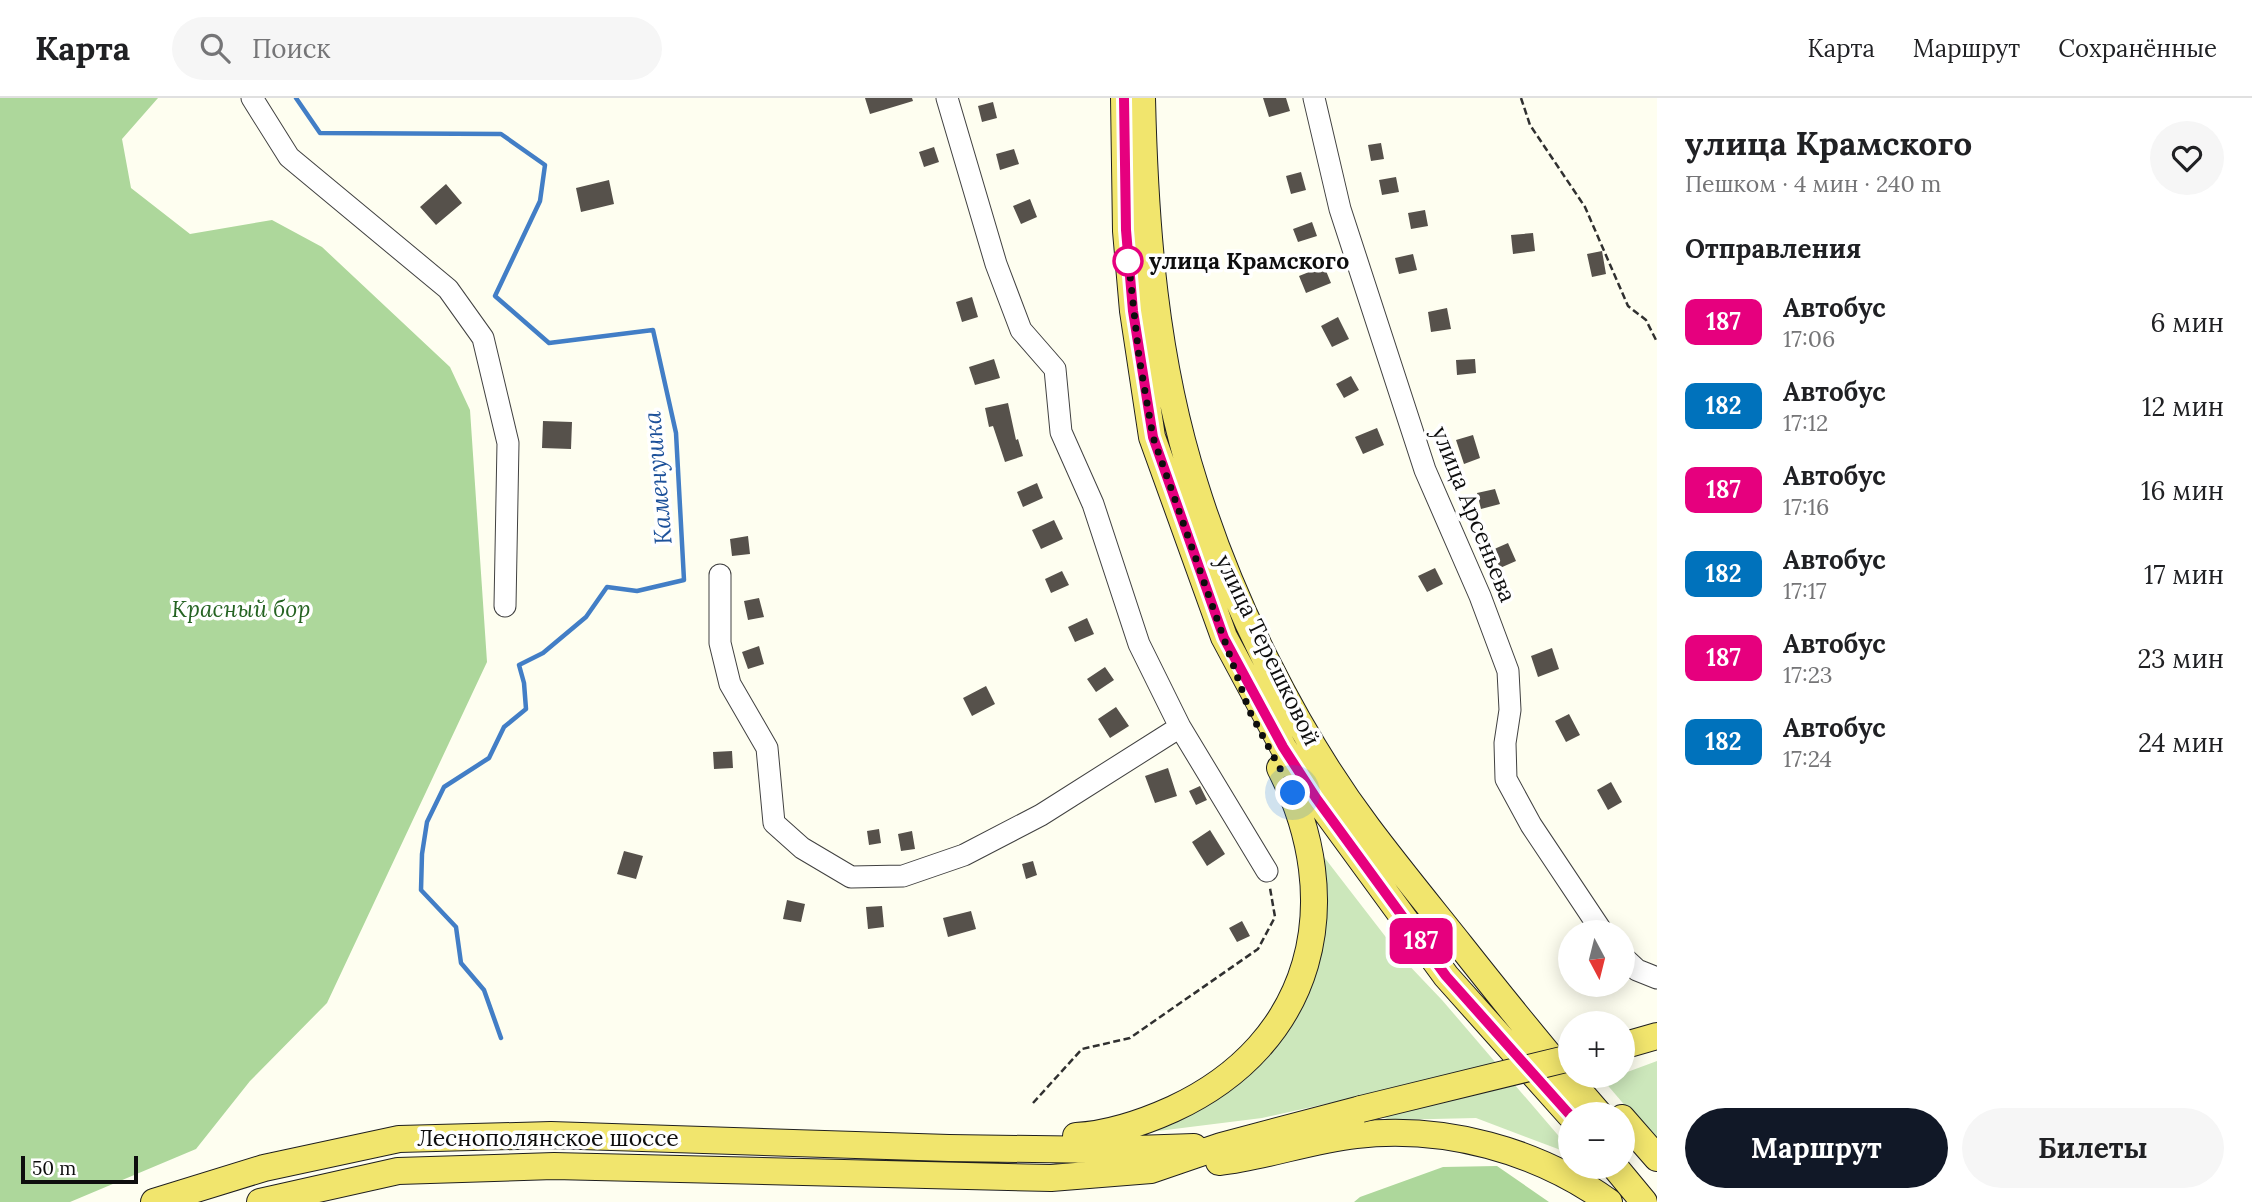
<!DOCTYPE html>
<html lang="ru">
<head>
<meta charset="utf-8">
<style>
	body { margin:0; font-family:Lora,serif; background:#f6f6f6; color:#202124; height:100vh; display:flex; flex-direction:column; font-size:26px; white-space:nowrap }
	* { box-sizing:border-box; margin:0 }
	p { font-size:23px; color:#757577 }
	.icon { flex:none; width:38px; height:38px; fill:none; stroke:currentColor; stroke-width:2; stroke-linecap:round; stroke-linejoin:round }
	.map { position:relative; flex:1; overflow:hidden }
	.panel { display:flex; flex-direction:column; background:#fff; width:595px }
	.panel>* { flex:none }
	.badge { padding:0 14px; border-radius:10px; font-size:24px; line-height:46px }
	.needle { width:46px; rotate:173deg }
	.buttons { position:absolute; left:1558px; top:822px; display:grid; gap:14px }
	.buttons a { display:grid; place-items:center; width:77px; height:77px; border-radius:50%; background:#fff; box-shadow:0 4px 18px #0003; font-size:35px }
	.scale { position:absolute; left:21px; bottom:18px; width:117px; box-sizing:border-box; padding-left:7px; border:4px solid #0e0e0e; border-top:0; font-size:19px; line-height:24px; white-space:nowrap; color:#0e0e0e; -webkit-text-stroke:5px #fff; paint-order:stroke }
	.you { position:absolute; width:35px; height:35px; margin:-18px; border:5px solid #fff; border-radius:50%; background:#1a73e8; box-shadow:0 0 0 10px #1a73e833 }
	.map>.badge { position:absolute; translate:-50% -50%; box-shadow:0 0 0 4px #fff }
	h2 { padding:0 28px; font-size:26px; line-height:63px }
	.round { display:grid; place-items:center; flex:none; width:74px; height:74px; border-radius:37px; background:#f6f6f6 }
	.overview { display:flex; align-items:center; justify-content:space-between; height:119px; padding:0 28px }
	h1 { font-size:33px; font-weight:700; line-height:52px }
	.primary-button { display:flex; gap:14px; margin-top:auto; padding:14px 28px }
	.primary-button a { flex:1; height:80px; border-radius:42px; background:#111827; color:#fff; font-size:28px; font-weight:700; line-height:80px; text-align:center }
	.primary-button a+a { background:#f6f6f6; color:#202124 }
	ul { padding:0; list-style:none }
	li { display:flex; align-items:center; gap:21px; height:84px; padding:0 28px }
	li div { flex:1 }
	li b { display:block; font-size:26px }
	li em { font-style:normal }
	li .badge { min-width:77px; font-weight:700; text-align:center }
	header { display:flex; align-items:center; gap:42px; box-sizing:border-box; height:98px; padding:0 35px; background:#fff; border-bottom:2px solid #e0e0e0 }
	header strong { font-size:33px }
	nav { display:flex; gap:38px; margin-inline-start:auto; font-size:24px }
	.search { width:490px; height:63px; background:#f6f6f6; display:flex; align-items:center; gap:18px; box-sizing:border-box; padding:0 24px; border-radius:38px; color:#757577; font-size:26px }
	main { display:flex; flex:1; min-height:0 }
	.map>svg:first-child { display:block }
	.green { fill:#cce7bb }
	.forest { fill:#add79b }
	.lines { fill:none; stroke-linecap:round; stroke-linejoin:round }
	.stream { stroke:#427ec6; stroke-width:4.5 }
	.building { fill:#56514b }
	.minor-casing { stroke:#414141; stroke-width:23 }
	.major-casing { stroke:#1f1f1f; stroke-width:28 }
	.path { stroke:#303030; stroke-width:2.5; stroke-dasharray:7 3.5; stroke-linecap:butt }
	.minor { stroke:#fff; stroke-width:21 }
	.major { stroke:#f1e56d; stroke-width:26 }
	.major-bridge-casing { stroke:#1f1f1f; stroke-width:28; stroke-linecap:butt }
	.major-bridge { stroke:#f1e56d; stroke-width:26 }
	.line-casing { stroke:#fff; stroke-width:16 }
	.line { stroke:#e6007e; stroke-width:10 }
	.walk { stroke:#0e0e0e; stroke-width:7; stroke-dasharray:0 12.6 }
	.stop-dot { fill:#fff; stroke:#e6007e; stroke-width:3.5 }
	.labels { text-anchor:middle; stroke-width:7; stroke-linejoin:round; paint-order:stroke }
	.stop-label { font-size:23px; font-weight:bold; fill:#0e0e0e; stroke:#fff; text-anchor:start }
	.street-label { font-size:23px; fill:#0e0e0e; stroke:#fff }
	.park-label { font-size:23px; font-style:italic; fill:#256322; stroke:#fff }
	.water-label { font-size:24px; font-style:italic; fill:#1d519a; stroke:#fff }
</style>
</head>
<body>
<header>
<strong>Карта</strong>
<div class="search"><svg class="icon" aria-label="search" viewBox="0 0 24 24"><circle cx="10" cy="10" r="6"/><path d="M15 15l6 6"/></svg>Поиск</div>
<nav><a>Карта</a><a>Маршрут</a><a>Сохранённые</a></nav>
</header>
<main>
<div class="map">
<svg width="1657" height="1104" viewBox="0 0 1657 1104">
	<rect width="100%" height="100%" fill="#fefef0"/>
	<path class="green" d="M1324 759 1402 860 1442 902 1563 1043 1566 1054 1476 1020 1390 1022 1361 1011 1357 999 1262 1020 1142 1035 1298 912 1316 876 1325 833 1328 799Z
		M1657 963V1045L1604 983 1622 978V976Z"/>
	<path class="forest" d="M0 0H158L122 41 131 90 190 136 272 122 322 149 450 269 470 312 487 564 327 905 250 983 196 1051 70 1104H0Z
		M1497 1068 1549 1104H1354L1360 1099 1443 1069Z"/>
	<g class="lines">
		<path class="stream" d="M296 0 320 35 501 36 545 67 540 103 495 198 549 245 653 232 676 335 684 482 637 493 607 489 586 519 543 555 519 567 524 585 526 611 504 629 489 660 444 689 427 724 422 756 421 792 456 829 461 865 484 892 501 940"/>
	</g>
	<path class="building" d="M865 0H912L913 3 870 16Z
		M1263 0H1286L1290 13 1269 19Z
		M993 4 997 20 982 24 978 8Z
		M1381 45 1384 61 1371 63 1368 47Z
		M934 49 939 64 924 69 919 54Z
		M1014 51 1019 66 1000 72 996 56Z
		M1301 74 1306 92 1291 96 1286 78Z
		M1396 79 1399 94 1382 97 1379 82Z
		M609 82 614 106 581 114 576 90Z
		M446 86 462 105 436 127 420 109Z
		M1030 101 1037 119 1021 126 1013 108Z
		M1425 112 1428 128 1411 131 1408 115Z
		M1312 124 1317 138 1298 144 1293 131Z
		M1533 135 1535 153 1513 156 1511 137Z
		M1602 153 1606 176 1592 179 1587 156Z
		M1413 156 1417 172 1399 176 1395 160Z
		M1324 168 1331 185 1306 195 1299 178Z
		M972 199 978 219 962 224 956 204Z
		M1447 210 1451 231 1431 234 1428 214Z
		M1338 219 1349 241 1332 249 1321 228Z
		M994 261 1000 280 975 287 969 269Z
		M1475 261 1476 275 1457 277 1456 262Z
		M1351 278 1359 292 1344 300 1336 286Z
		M1008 305 1016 342 1018 341 1023 358 1005 364 993 328 989 329 985 310Z
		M543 323 572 324 571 351 542 350Z
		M1377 330 1384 347 1363 356 1355 339Z
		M1473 337 1480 360 1464 366 1456 342Z
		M1037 385 1043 400 1023 409 1017 394Z
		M1495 391 1500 406 1481 411 1477 395Z
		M1054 422 1063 441 1041 451 1032 432Z
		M748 438 750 456 732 458 730 441Z
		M1508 445 1516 463 1500 470 1492 452Z
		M1435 470 1443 486 1427 494 1418 478Z
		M1062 473 1069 487 1051 495 1045 481Z
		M759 500 764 519 748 522 744 503Z
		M1087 520 1094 536 1075 544 1068 529Z
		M759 548 764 566 748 571 742 554Z
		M1552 550 1559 571 1538 579 1531 558Z
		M1105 569 1114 582 1096 594 1087 581Z
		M986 588 995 606 972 618 963 600Z
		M1116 609 1129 628 1110 640 1098 621Z
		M1569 616 1580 637 1566 644 1555 623Z
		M732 653 733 670 714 671 713 654Z
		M1168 670 1177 698 1155 705 1145 678Z
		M1611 684 1622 704 1608 712 1597 692Z
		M1200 688 1207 702 1196 707 1189 693Z
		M879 731 881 745 869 747 867 733Z
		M1210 732 1225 756 1207 768 1192 744Z
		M912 733 915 751 901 753 898 736Z
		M624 753 643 758 636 781 617 776Z
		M1033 763 1037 777 1026 781 1022 766Z
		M787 802 805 806 801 824 783 821Z
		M882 808 884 829 868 831 866 809Z
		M971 813 976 831 948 839 943 820Z
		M1242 823 1250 838 1237 844 1229 830Z"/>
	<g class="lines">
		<g class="minor-casing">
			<path id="minor" d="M252 0 289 59 448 191 483 240 508 345 505 508
				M947 0 996 166 1021 232 1055 271 1061 334 1093 406 1139 546 1180 629 1267 773
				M1314 0 1340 111 1425 372 1480 498 1508 573 1510 612 1505 645 1506 681 1531 727 1603 835
				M720 477V545L730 586 767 650 774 725 802 750 851 779 903 778 964 757 1041 717 1180 629
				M1622 858 1637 872 1657 880"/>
		</g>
		<g class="major-casing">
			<path id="major" d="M1124 0 1126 133 1133 213 1152 339 1224 539 1283 649 1316 700 1446 878 1570 1017
				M1142 0C1145 130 1155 262 1195 387 1231 503 1295 633 1368 730 1398 770 1430 809 1461 848 1506 905 1552 962 1600 1017
				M1622 948 1657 938
				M1622 1020 1657 1060
				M1076 1038C1110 1036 1142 1025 1173 1011 1315 945 1348 804 1280 670
				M1219 1064C1265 1059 1310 1042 1356 1037 1444 1027 1537 1052 1609 1104
				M1615 1069 1644 1104
				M154 1104 264 1070 399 1041 551 1037 949 1050 1106 1052 1194 1049
				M260 1104 398 1073 554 1068 1051 1080 1151 1072 1221 1048 1361 1011"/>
		</g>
		<path class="path" d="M1521 0 1530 27 1585 109 1628 208 1646 222 1657 244
			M1033 1005 1082 951 1130 940 1258 851 1275 819 1270 790"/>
		<use href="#minor" class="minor"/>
		<use href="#major" class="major"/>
		<g class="major-bridge-casing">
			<path id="major-bridge" d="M1361 1011 1570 960"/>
		</g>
		<use href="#major-bridge" class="major-bridge"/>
	</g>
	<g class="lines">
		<g class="line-casing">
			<path id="line" d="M1124 0 1126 132 1133 213 1153 339 1224 540 1283 649 1316 700 1446 878 1570 1017"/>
		</g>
		<use href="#line" class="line"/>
		<path class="walk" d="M1128 163V159L1139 259 1153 339 1249 612 1293 695"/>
	</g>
	<circle class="stop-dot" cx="1128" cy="163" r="14"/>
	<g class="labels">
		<g class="stop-label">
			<text x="1149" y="171">улица Крамского</text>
		</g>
		<g class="street-label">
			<text transform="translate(1474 416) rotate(68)" y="8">улица Арсеньева</text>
			<text transform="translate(1268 552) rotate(64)" y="8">улица Терешковой</text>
			<text x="548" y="1048">Леснополянское шоссе</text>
		</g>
		<g class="park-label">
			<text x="241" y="519">Красный бор</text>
		</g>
		<g class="water-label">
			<text transform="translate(658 380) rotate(-95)" y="8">Каменушка</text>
		</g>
	</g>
</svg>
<div class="buttons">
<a><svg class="needle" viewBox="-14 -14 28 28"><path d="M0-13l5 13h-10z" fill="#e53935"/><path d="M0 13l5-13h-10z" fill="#757577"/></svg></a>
<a>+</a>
<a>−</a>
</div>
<div class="scale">50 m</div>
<div class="you" style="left:1293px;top:695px"></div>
<b class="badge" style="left:1421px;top:843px;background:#e6007e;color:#fff">187</b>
</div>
<section class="panel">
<div class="overview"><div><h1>улица Крамского</h1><p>Пешком · 4 мин · 240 m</p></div><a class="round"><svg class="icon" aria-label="heart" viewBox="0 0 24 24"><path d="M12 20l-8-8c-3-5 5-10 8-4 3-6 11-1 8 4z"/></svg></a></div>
<h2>Отправления</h2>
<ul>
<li><span class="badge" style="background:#e6007e;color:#fff">187</span><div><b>Автобус</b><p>17:06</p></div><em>6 мин</em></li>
<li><span class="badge" style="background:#0072bc;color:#fff">182</span><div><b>Автобус</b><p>17:12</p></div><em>12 мин</em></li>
<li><span class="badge" style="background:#e6007e;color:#fff">187</span><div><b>Автобус</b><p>17:16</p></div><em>16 мин</em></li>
<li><span class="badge" style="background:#0072bc;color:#fff">182</span><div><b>Автобус</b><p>17:17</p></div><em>17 мин</em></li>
<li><span class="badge" style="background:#e6007e;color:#fff">187</span><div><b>Автобус</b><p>17:23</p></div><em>23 мин</em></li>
<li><span class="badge" style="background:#0072bc;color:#fff">182</span><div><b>Автобус</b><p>17:24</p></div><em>24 мин</em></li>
</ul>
<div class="primary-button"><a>Маршрут</a><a>Билеты</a></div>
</section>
</main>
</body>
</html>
